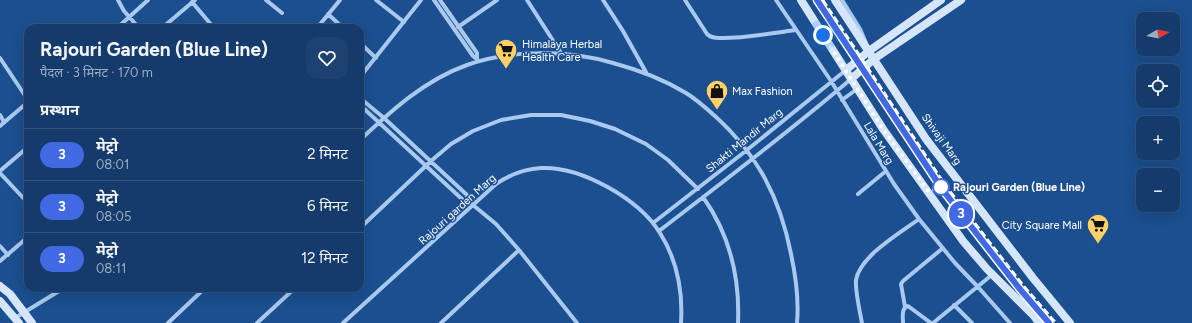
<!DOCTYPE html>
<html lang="hi">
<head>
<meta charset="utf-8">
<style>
	body { margin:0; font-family:Figtree,"Noto Sans Devanagari",sans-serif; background:#1d4271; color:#f1f3f6; height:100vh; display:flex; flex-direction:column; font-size:15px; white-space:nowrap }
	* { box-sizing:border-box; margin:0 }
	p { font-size:13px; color:#9dadc1 }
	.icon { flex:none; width:22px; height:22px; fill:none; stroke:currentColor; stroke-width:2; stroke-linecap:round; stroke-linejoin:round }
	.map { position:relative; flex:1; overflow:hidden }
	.sheet { position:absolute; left:24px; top:24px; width:340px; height:268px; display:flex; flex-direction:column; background:#143b6b; border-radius:12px; box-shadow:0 4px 16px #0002,0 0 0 1px #33557e }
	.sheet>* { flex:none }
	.badge { padding:0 8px; border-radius:13px; font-size:14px; line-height:26px }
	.needle { width:26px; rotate:81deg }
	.buttons { position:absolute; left:1136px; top:12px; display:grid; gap:8px }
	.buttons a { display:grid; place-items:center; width:44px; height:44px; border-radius:8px; background:#143b6b; box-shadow:0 4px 16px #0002,0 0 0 1px #33557e; font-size:20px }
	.you { position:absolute; width:20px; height:20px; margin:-10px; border:3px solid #fff; border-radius:50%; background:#1a73e8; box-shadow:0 0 0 6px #1a73e833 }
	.map>.badge { position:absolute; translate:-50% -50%; box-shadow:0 0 0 2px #fff }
	h2 { padding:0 16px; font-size:15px; line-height:36px }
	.round { display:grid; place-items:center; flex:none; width:42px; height:42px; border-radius:12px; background:#1d4271 }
	.overview { display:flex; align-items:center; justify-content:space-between; height:68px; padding:0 16px }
	h1 { font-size:19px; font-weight:700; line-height:30px }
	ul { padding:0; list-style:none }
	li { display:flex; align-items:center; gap:12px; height:52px; padding:0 16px; border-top:1px solid #33557e }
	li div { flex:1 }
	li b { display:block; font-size:15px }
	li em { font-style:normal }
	li .badge { min-width:44px; font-weight:700; text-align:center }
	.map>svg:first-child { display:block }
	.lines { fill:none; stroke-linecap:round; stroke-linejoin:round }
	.street { stroke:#a9c9ee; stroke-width:4 }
	.secondary { stroke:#d6e6fa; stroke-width:8 }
	.rail { stroke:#fff; stroke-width:2.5; stroke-dasharray:7 3; stroke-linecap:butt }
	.line-casing { stroke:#fff; stroke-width:9 }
	.line { stroke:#4169e1; stroke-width:6 }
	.walk { stroke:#fff; stroke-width:4; stroke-dasharray:0 7.2 }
	.stop-dot { fill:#fff; stroke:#4169e1; stroke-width:2 }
	.labels { text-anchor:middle; stroke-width:3; stroke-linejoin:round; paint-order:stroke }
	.poi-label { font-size:11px; fill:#fff; stroke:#1b4f8f; text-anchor:start }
	.street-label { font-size:11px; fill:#fff; stroke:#1b4f8f }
	.stop-label { font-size:11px; font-weight:bold; fill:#fff; stroke:#1b4f8f; text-anchor:start }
</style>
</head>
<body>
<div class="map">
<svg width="1192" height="323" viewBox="0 0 1192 323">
	<rect width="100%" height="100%" fill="#1b4f8f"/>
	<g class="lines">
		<path class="street" d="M118 0 124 11 139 28
			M266 0 282 13
			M376 0 404 22
			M434 0 473 56 479 61
			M440 0 477 53V59
			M527 0 561 53
			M603 0 623 31 647 74
			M685 0 707 34C710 37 714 38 719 38 743 39 772 33 796 30
			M776 0 831 81 894 184 919 219 955 263 978 287 1010 323
			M842 0 860 29 866 43
			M192 2 214 28
			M328 14 343 28
			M458 27 497 0
			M117 28 148 0
			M162 28 195 0
			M317 28 340 0
			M360 43 376 58
			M0 58 28 100
			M360 77 421 0
			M360 98 384 118 467 195 469 202
			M842 100 857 89
			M360 105 463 200 473 205 496 224 519 250 577 323
			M0 115 4 122
			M0 126 28 102
			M360 140C392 110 425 80 467 65 513 49 567 50 613 63 639 70 663 79 686 93 696 99 706 108 715 116 758 155 780 198 791 254 796 277 799 300 797 323
			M0 171 28 147
			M0 173 28 203
			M858 194 886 171
			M703 197C730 235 740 277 738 323
			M653 223 747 150 846 70
			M360 228 431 161 451 144 473 131 501 120 531 115H561L590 121 615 129 646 144 668 160 698 189
			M659 231C724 181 789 132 851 79
			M0 246 8 255
			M0 261 28 237
			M954 305 972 323
			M905 307 901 284 903 281 943 248
			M15 318 64 288
			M168 323 205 288
			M257 323 295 288
			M343 323 496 184C509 175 525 169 541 168 581 166 639 199 660 233 677 260 683 291 681 323
			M441 323 519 250
			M862 323C860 312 855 291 856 280 860 256 900 233 919 219
			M903 323C903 317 901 308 908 306L931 323
			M933 323 993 274"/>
		<path class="secondary" d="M801 0 883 129 963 241 987 269 1034 316 1039 323
			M835 0 926 139 1033 278 1070 323
			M846 70 869 51 941 0
			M851 79 874 59 961 0
			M0 286 10 294 32 323
			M0 301 19 323"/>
		<path class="rail" d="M823 0 946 186 1023 285 1056 323"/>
	</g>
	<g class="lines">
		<g class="line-casing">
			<path id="line" d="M817 0 942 189 1019 288 1049 323"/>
		</g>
		<use href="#line" class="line"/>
		<path class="walk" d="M823 35 883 129 928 191 941 187"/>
	</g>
	<defs>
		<g id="supermarket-pin" transform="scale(1.15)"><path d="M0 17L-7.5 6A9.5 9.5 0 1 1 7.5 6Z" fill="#ffd166" stroke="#1b4f8f"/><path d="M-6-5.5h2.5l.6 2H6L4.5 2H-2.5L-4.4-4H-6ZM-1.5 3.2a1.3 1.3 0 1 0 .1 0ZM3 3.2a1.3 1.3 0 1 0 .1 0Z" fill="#111"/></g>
		<g id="shop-pin" transform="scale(1.15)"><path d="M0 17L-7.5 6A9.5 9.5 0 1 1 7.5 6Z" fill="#ffd166" stroke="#1b4f8f"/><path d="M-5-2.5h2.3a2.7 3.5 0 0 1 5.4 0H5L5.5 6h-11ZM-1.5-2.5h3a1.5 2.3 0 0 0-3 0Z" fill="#111"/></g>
	</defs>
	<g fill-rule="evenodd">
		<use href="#supermarket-pin" x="506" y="50"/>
		<use href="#shop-pin" x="717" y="91"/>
		<use href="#supermarket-pin" x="1098" y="225"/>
	</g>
	<circle class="stop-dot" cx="941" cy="187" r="8"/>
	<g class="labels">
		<g class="poi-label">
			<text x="522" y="48">Himalaya Herbal<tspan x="522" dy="13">Health Care</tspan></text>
			<text x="732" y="95">Max Fashion</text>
			<text x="1082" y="229" text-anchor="end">City Square Mall</text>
		</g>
		<g class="street-label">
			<text transform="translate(942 139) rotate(54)" y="4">Shivaji Marg</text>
			<text transform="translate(744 140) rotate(-39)" y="4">Shakti Mandir Marg</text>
			<text transform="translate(879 143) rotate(59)" y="4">Lala Marg</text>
			<text transform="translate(457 209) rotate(-42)" y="4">Rajouri garden Marg</text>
		</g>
		<g class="stop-label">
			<text x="953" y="191">Rajouri Garden (Blue Line)</text>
		</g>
	</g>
</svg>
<div class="buttons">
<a><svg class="needle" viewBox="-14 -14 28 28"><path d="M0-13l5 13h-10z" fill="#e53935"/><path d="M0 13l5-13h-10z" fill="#9dadc1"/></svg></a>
<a><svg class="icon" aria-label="locate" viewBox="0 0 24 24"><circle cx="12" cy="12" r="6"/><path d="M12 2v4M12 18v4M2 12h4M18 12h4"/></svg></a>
<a>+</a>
<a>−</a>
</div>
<div class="you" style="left:823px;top:35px"></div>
<b class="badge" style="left:961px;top:214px;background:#4169e1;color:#fff">3</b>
<section class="sheet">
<div class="overview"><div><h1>Rajouri Garden (Blue Line)</h1><p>पैदल · 3 मिनट · 170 m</p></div><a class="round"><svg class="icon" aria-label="heart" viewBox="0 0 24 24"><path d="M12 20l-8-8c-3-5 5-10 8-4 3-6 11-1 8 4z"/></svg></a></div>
<h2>प्रस्थान</h2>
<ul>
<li><span class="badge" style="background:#4169e1;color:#fff">3</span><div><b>मेट्रो</b><p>08:01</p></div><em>2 मिनट</em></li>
<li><span class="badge" style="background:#4169e1;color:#fff">3</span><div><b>मेट्रो</b><p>08:05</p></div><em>6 मिनट</em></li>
<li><span class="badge" style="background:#4169e1;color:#fff">3</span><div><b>मेट्रो</b><p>08:11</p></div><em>12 मिनट</em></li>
</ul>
</section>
</div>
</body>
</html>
